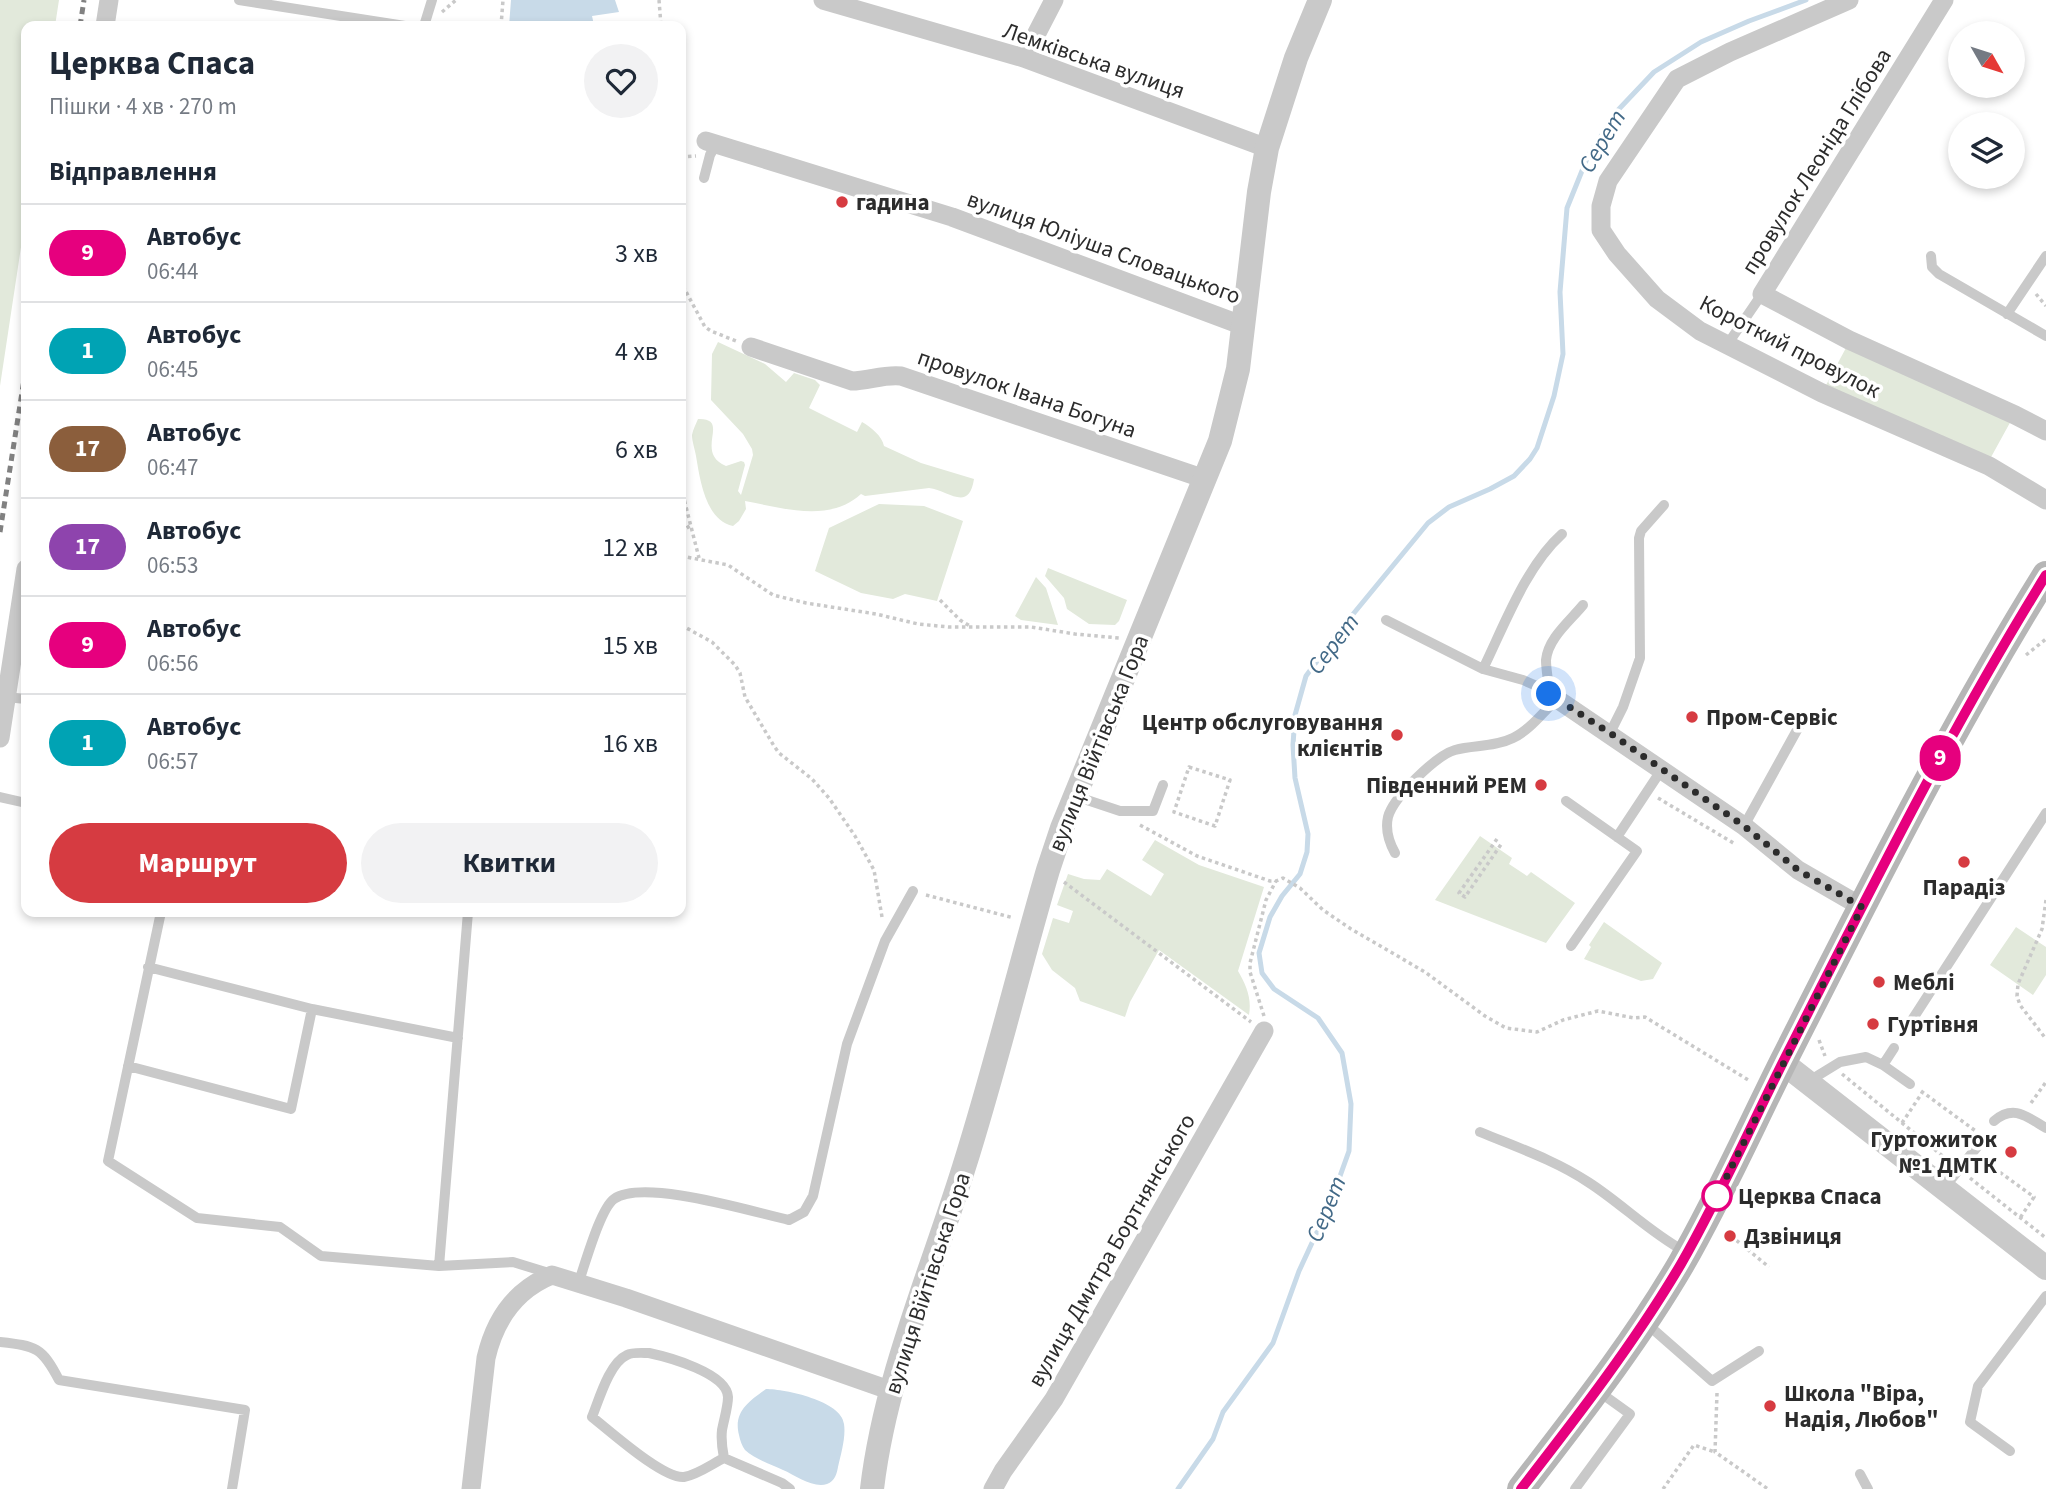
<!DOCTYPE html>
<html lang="uk">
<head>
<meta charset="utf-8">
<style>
	body { margin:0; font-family:"Source Sans 3",sans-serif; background:#f2f2f3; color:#1f2937; height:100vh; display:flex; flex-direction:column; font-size:26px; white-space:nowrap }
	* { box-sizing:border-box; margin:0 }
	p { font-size:23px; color:#747a83 }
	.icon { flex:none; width:38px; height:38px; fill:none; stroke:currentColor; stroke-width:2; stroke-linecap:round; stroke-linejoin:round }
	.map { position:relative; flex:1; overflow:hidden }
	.drawer { position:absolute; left:21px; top:21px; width:665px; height:896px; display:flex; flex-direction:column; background:#fff; border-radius:14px; box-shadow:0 4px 10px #0003 }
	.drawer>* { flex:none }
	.badge { padding:0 14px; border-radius:23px; font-size:24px; line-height:46px }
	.needle { width:46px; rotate:129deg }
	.tools { position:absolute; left:1948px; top:21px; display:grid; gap:14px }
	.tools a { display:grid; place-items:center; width:77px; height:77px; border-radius:50%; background:#fff; box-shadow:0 4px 10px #0003; font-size:35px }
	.you { position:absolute; width:35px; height:35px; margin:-18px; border:5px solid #fff; border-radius:50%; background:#1a73e8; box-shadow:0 0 0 10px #1a73e833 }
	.map>.badge { position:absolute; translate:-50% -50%; box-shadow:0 0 0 4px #fff }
	h2 { padding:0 28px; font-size:26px; line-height:63px }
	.round { display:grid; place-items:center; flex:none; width:74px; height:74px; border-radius:37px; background:#f2f2f3 }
	.summary { display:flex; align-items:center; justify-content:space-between; height:119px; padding:0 28px }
	h1 { font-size:33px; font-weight:700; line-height:52px }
	.cta { display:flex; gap:14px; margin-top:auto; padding:14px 28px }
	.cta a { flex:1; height:80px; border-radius:42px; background:#d63b41; color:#fff; font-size:28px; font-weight:700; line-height:80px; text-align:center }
	.cta a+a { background:#f2f2f3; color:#1f2937 }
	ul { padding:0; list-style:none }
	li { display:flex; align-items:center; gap:21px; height:98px; padding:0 28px; border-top:2px solid #e0e1e3 }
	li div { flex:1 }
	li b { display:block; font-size:26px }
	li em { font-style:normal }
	li .badge { min-width:77px; font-weight:700; text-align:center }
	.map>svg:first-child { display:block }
	.green { fill:#e2e9db }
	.water { fill:#c8dae8 }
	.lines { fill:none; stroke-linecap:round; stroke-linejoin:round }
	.stream { stroke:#c8dae8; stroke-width:5 }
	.path { stroke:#c9c9c9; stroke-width:3.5; stroke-dasharray:3.5 3.5; stroke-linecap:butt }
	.service { stroke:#c9c9c9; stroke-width:10 }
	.minor { stroke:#c9c9c9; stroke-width:19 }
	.tertiary { stroke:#c9c9c9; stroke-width:24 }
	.secondary { stroke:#b6b6b6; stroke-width:28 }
	.rail { stroke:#818181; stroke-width:5; stroke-dasharray:7 5; stroke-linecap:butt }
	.line-casing { stroke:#fff; stroke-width:16 }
	.line { stroke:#e6007e; stroke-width:10 }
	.walk { stroke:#2c2c2c; stroke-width:7; stroke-dasharray:0 12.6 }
	.poi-dot { fill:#d63b41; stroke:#fff; stroke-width:2.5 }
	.stop-dot { fill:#fff; stroke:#e6007e; stroke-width:3.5 }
	.labels { text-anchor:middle; stroke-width:7; stroke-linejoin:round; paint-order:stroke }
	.street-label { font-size:23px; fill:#2c2c2c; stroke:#fff }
	.poi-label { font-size:23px; font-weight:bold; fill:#2c2c2c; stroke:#fff; text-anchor:start }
	.stop-label { font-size:23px; font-weight:bold; fill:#2c2c2c; stroke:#fff; text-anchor:start }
	.water-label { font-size:24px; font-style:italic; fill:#426987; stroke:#fff }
</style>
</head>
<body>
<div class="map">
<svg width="2046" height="1489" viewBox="0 0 2046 1489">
	<rect width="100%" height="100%" fill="#fff"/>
	<path class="green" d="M0 0H59L55 26H26V214L0 386Z
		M718 342 765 364 786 382 794 373 815 380 820 385 809 408 857 432 862 422C871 427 882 436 884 446L921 463 974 479C969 513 948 490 929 488L865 496 861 494C830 523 782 508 745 501L746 509 739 521 733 526C705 520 700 479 696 456 695 450 692 441 692 435 693 429 696 424 698 419 732 418 693 452 726 466L741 461 744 462 745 465 738 491 741 495 753 455 752 449 743 434 711 400 712 354Z
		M1847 346 2012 419 1990 459 1825 387Z
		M879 504 924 506 963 521 937 601 905 594 893 599 861 593 815 571 829 528Z
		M1048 568 1127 600 1119 621 1115 625 1089 624 1067 609 1064 598 1045 576Z
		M1036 577 1046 588 1058 625 1021 620 1015 616Z
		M1480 836 1512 858 1509 864 1527 876 1531 872 1575 903 1546 943 1435 900Z
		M1155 840 1199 865 1264 887 1238 971C1246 985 1252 998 1249 1015L1159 950 1130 1002 1125 1017 1080 1001 1075 988 1052 970 1042 954 1053 918 1069 923 1073 911 1057 905 1068 874 1084 879 1100 880 1107 869 1151 896 1164 874 1142 860Z
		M1604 922 1662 963 1653 979 1641 981 1584 959 1591 947 1589 945Z
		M2016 927 2046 947V975L2033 995 1990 965Z"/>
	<path class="water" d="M511 0H615L619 12 592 16 594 25H589V26H509Z
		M766 1389C785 1389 842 1401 844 1424 846 1437 841 1454 838 1467 837 1473 835 1481 827 1484 814 1489 795 1475 783 1470 771 1464 754 1459 745 1450 742 1446 740 1440 739 1435 733 1412 749 1401 766 1389Z"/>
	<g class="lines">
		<path class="stream" d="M1178 1489 1213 1439 1223 1412 1273 1343 1299 1271 1330 1204 1349 1151 1351 1104 1342 1053 1318 1018 1274 989 1262 973 1259 953 1270 917 1282 896 1300 874 1307 852 1308 834 1295 778 1293 745 1295 715 1306 676 1340 630 1428 523 1449 507 1490 489 1514 476 1530 459 1537 448 1554 396 1563 354 1560 292 1567 208 1588 156 1619 109 1654 72 1701 42 1749 21 1806 0"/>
		<path class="path" d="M659 0 661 26
			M442 12 456 0
			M501 26 503 0
			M681 157 696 156
			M681 267 683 286 681 318
			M683 286 705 327 711 331 736 341
			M2036 294 2046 306
			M681 452 683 495 699 558
			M681 532 691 525
			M681 556 728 565 773 595 806 603 876 614 918 624 949 627H1031L1075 634 1119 638
			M940 600 960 620 970 626
			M681 625 712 642 735 665 740 673 745 697 774 746 779 753 812 779 829 798 855 836 874 870 882 917
			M2026 655 2046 639
			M1189 767 1230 780 1215 826 1174 812Z
			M1658 798 1735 844
			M1140 825 1197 856 1270 881H1276L1283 878 1300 888 1323 910 1351 929 1425 972 1485 1016 1506 1028 1537 1032 1563 1020 1598 1011 1634 1018 1645 1017 1750 1081
			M1497 839 1459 893 1465 897 1502 843
			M1064 882 1251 1022
			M926 895 1014 918
			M2046 900 2042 929 2018 984 2017 996 2020 1005 2046 1039
			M1264 1016 1250 972V963L1266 900 1276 881
			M1819 1040 1825 1056
			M1842 1074 1950 1162
			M1921 1091 1977 1132
			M2031 1103 2046 1082
			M1902 1123 1922 1093
			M1983 1160 2034 1197 2020 1218
			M1970 1178 2046 1238
			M1731 1236 1769 1267
			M1717 1393 1715 1452 1768 1489
			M1663 1489 1694 1445 1715 1452"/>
		<path class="service" d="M239 0 405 26
			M424 26 432 0
			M704 178 710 155 716 144
			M1931 256 1932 267 1939 274 2046 336
			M2007 314 2046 256
			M1727 345 1762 294
			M1386 620 1483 669 1523 680 1539 687 1557 699C1543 712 1530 730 1513 738 1495 747 1474 745 1455 750 1435 756 1393 798 1388 817 1385 830 1389 842 1395 853
			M1483 669C1504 626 1526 566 1562 534
			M1549 694C1549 682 1546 671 1546 660 1548 638 1570 621 1583 605
			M6 697 26 699
			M1610 733 1623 707 1640 658 1639 538 1641 531 1664 505
			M1075 796 1120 811H1153L1163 785
			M0 797 26 803
			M1566 801 1637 851 1571 946
			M1744 826 1802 721
			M1617 837 1662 769
			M161 912 108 1161 197 1218 280 1227 321 1256 439 1266 513 1262 552 1274
			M148 967 312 1009 458 1038
			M1912 1020 2046 813
			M1883 1065 1910 1084
			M128 1066 291 1109 312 1009
			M1809 1081 1840 1062 1866 1057 1883 1065 1894 1048
			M1994 1121C2014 1104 2027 1117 2046 1128
			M1480 1132C1516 1147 1555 1160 1588 1182 1621 1203 1649 1232 1684 1251
			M1944 1188 1977 1147
			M439 1266 468 912
			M578 1284C585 1265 600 1209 614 1199 643 1178 753 1212 789 1220L804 1212 813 1196 847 1044 885 941 913 891
			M1647 1324 1712 1381 1759 1351
			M0 1342C36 1346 42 1347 59 1380L245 1410 232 1489
			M649 1353C668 1357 727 1373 728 1397 728 1407 724 1419 722 1430 721 1439 722 1448 724 1458 712 1464 697 1475 684 1477 663 1479 610 1431 592 1417 599 1400 609 1363 627 1355 632 1352 642 1353 649 1353Z
			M2010 1451 1970 1422 1978 1386 2046 1296
			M724 1458 782 1483 790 1489
			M1860 1474 1868 1489
			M1575 1489 1630 1414 1598 1391"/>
		<path class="minor" d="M823 0 1024 58 1267 148
			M1849 0 1730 52 1677 79 1608 181 1601 206V230L1617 254 1657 299 1700 331 1822 393 1989 466 2046 500
			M1944 0 1762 294 1849 340 2015 415 2046 431
			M105 26 109 0
			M1024 58 1054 0
			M706 141 952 217 1244 326
			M751 347 852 381C868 381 884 374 901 376L1205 479
			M1557 699 1744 826 1798 870 1862 907
			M0 738 26 569
			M471 1489 486 1358C495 1319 515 1290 552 1275L626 1298 892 1391
			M993 1489 1003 1471 1054 1399 1264 1031"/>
		<path class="tertiary" d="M1783 1063 2046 1268
			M872 1489C885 1378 931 1273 964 1167 995 1069 1019 969 1048 870L1062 828 1220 441 1238 369 1259 192 1267 148 1296 58 1320 0"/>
		<path class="secondary" d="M1521 1489C1577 1416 1635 1343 1681 1264 1719 1198 1750 1128 1784 1060 1867 896 1949 731 2046 575"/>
		<path class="rail" d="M80 26 84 0
			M0 532 26 367"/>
	</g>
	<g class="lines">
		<g class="line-casing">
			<path id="line" d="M1521 1489C1577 1417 1635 1342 1681 1264 1719 1198 1750 1128 1784 1060 1867 897 1949 731 2046 575"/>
		</g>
		<use href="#line" class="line"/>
		<path class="walk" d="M1549 694 1610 733 1744 826 1798 870 1862 907 1717 1196"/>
	</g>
	<g class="poi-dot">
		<circle cx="842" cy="202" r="7"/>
		<circle cx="1692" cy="717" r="7"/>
		<circle cx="1397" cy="735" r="7"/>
		<circle cx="1541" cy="785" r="7"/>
		<circle cx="1964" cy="862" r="7"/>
		<circle cx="1879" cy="982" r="7"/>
		<circle cx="1873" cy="1024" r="7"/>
		<circle cx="2011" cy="1152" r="7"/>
		<circle cx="1730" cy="1236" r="7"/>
		<circle cx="1770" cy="1406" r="7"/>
	</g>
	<circle class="stop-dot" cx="1717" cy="1196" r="14"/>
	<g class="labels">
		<g class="street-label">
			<text transform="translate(1094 60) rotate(19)" y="8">Лемківська вулиця</text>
			<text transform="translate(1816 161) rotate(-58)" y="8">провулок Леоніда Глібова</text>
			<text transform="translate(1104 247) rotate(20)" y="8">вулиця Юліуша Словацького</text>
			<text transform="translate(1790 346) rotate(27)" y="8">Короткий провулок</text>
			<text transform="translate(1027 393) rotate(19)" y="8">провулок Івана Богуна</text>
			<text transform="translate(1098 743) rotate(-68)" y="8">вулиця Війтівська Гора</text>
			<text transform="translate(1111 1250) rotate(-60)" y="8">вулиця Дмитра Бортнянського</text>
			<text transform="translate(927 1283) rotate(-72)" y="8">вулиця Війтівська Гора</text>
		</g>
		<g class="poi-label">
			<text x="856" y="210">гадина</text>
			<text x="1706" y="725">Пром-Сервіс</text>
			<text x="1383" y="730" text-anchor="end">Центр обслуговування<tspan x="1383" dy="26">клієнтів</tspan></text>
			<text x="1527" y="793" text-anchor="end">Південний РЕМ</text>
			<text x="1964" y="895" text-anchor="middle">Парадіз</text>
			<text x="1893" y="990">Меблі</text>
			<text x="1887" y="1032">Гуртівня</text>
			<text x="1997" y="1147" text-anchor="end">Гуртожиток<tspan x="1997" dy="26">№1 ДМТК</tspan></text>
			<text x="1744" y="1244">Дзвіниця</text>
			<text x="1784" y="1401">Школа "Віра,<tspan x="1784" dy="26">Надія, Любов"</tspan></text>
		</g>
		<g class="stop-label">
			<text x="1738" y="1204">Церква Спаса</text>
		</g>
		<g class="water-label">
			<text transform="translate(1602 141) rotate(-59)" y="8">Серет</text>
			<text transform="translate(1333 644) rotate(-53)" y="8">Серет</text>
			<text transform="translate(1326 1209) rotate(-68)" y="8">Серет</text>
		</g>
	</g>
</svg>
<div class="tools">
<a><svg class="needle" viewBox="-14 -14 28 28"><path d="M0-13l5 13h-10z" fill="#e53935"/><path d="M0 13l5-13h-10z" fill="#747a83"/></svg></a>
<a><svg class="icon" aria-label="layers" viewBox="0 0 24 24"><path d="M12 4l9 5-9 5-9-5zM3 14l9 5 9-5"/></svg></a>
</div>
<div class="you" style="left:1549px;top:694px"></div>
<b class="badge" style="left:1940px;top:758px;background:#e6007e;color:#fff">9</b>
<section class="drawer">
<div class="summary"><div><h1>Церква Спаса</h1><p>Пішки · 4 хв · 270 m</p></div><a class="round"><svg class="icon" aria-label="heart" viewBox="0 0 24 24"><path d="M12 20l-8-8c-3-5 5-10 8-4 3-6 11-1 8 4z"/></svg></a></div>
<h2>Відправлення</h2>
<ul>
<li><span class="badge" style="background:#e6007e;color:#fff">9</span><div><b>Автобус</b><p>06:44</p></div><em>3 хв</em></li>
<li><span class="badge" style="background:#00a3b4;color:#fff">1</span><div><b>Автобус</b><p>06:45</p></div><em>4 хв</em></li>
<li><span class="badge" style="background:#8b5e3c;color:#fff">17</span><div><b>Автобус</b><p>06:47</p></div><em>6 хв</em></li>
<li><span class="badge" style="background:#8e44ad;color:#fff">17</span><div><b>Автобус</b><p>06:53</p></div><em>12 хв</em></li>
<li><span class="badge" style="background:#e6007e;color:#fff">9</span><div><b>Автобус</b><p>06:56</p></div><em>15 хв</em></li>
<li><span class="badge" style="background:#00a3b4;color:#fff">1</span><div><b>Автобус</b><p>06:57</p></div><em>16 хв</em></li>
</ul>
<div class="cta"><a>Маршрут</a><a>Квитки</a></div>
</section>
</div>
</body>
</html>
